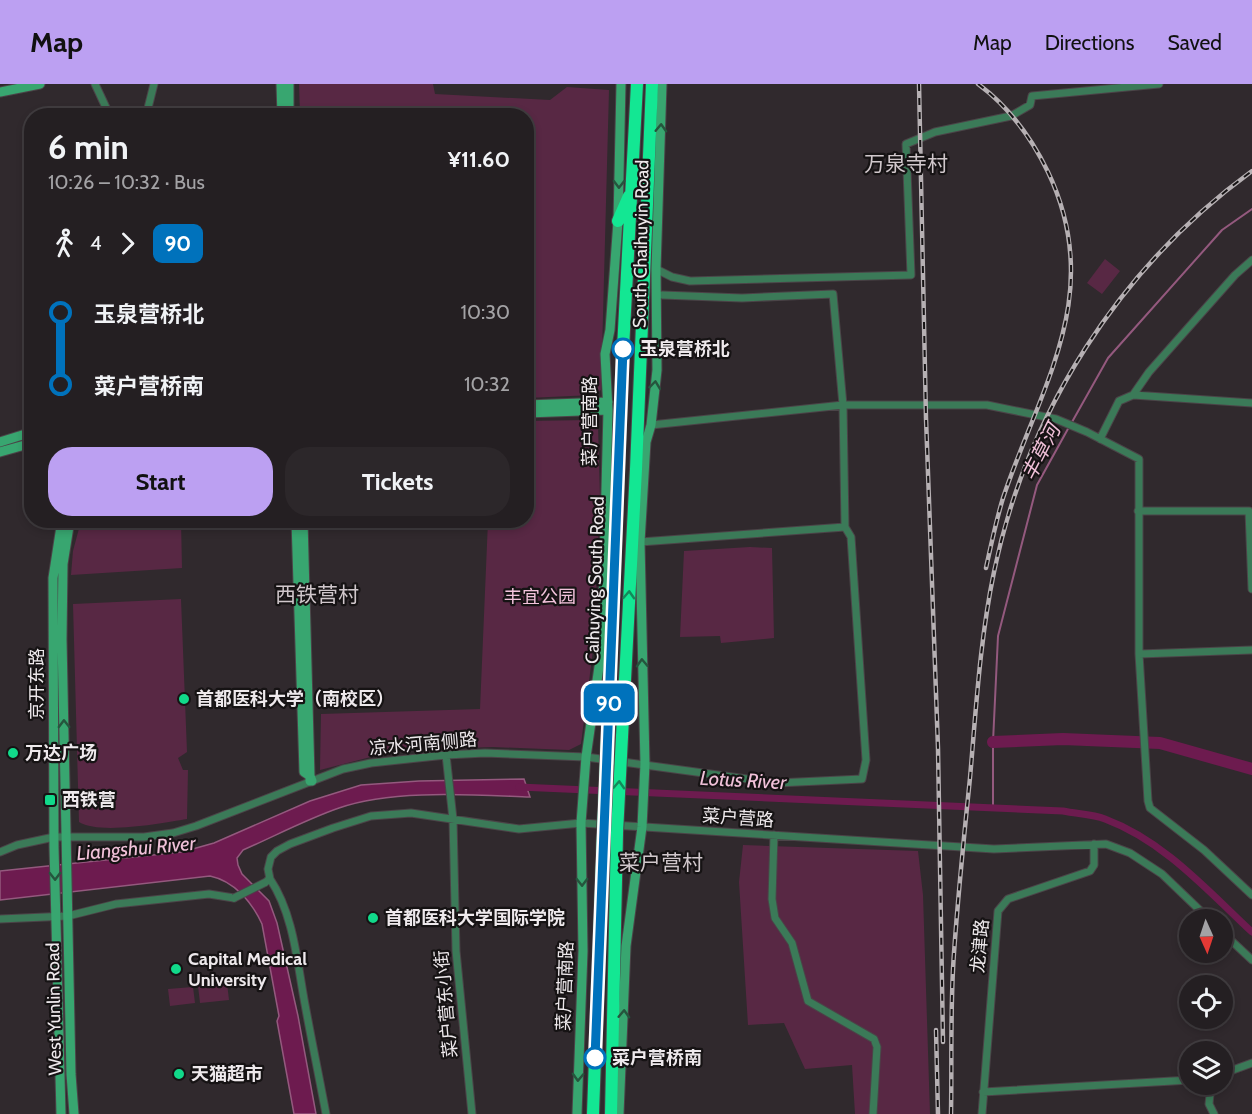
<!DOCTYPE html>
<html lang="en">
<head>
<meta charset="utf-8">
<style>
	body { margin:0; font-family:Cabin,"Noto Sans SC",sans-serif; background:#2c272a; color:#f1f3f6; height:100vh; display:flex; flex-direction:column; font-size:22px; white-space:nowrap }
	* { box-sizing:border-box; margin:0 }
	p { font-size:20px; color:#a3a2a5 }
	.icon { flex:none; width:33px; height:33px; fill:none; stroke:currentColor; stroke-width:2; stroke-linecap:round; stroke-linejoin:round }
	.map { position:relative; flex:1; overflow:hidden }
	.side { position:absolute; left:24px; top:24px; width:510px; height:420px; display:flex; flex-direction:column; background:#241f22; border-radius:24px; box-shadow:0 3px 9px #0003,0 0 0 2px #413d40 }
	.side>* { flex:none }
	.badge { padding:0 12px; border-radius:9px; font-size:21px; line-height:39px }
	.needle { width:39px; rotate:177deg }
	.fabs { position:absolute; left:1179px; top:825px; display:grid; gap:12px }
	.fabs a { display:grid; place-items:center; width:54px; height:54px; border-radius:50%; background:#241f22; box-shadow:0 3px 9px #0003,0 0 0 2px #413d40; font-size:30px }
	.map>.badge { position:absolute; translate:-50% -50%; box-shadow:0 0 0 3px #fff }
	.legs { display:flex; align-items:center; gap:9px; height:66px; padding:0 24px; font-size:20px }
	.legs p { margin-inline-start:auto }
	.head { display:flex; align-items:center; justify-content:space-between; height:102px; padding:0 24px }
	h1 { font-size:33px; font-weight:700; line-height:45px }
	.cta { display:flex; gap:12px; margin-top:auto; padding:12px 24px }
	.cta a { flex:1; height:69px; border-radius:24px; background:#bca0f2; color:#111; font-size:24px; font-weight:700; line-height:69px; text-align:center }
	.cta a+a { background:#2c272a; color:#f1f3f6 }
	ul { padding:0 24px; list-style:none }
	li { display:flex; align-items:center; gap:21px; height:72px; font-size:22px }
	li i { display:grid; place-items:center; width:9px; height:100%; margin:0 8px; background:currentColor }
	li i::after { content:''; width:15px; height:15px; margin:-8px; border:4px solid; border-radius:50%; background:#241f22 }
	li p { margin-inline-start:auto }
	li:first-child i { background:linear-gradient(#0000 50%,currentColor 0) }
	li:last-child i { background:linear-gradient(currentColor 50%,#0000 0) }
	header { display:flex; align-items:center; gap:36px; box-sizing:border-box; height:84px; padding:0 30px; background:#bca0f2; color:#111 }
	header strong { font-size:28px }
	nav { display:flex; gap:33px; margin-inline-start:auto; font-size:21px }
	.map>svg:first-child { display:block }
	.green { fill:#582844 }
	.water { fill:#6d1b4f; stroke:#94597e; stroke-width:1.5 }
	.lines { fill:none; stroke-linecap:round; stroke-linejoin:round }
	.stream { stroke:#94597e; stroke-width:2 }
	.canal { stroke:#6d1b4f; stroke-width:7 }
	.river { stroke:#6d1b4f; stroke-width:12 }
	.street-casing { stroke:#4b4448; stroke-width:9 }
	.secondary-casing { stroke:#4b4448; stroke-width:11 }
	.highway-casing { stroke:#4b4448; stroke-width:14 }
	.street { stroke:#3b7a58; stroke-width:7 }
	.secondary { stroke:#38a670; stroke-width:9 }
	.highway { stroke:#13e793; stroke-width:12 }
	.rail-casing { stroke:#b6b0b3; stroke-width:4.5 }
	.rail { stroke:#161314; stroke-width:2; stroke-dasharray:7; stroke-linecap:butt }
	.street-bridge-casing { stroke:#4b4448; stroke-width:9; stroke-linecap:butt }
	.highway-bridge-casing { stroke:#4b4448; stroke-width:14; stroke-linecap:butt }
	.street-bridge { stroke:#3b7a58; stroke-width:7 }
	.highway-bridge { stroke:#13e793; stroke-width:12 }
	.oneway { stroke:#25553d }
	.oneway2 { stroke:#14885a }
	.line-1-casing { stroke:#fff; stroke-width:14 }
	.line-1 { stroke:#0072bc; stroke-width:9 }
	.stop-1-dot { fill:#fff; stroke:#0072bc; stroke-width:3 }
	.poi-dot { fill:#11d98a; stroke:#161314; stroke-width:2 }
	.labels { text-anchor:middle; stroke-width:4.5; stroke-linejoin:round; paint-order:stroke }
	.street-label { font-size:18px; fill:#eee9ec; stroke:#161314 }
	.stop-label { font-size:18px; font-weight:bold; fill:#eee9ec; stroke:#161314; text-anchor:start }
	.park-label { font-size:18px; fill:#f3c3dc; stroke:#161314 }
	.poi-label { font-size:18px; font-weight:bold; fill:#eee9ec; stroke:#161314; text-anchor:start }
	.water-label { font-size:20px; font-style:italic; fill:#f1c1d9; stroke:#161314 }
	.quarter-label { font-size:21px; fill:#d0c7cb; stroke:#161314 }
</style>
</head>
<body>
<header>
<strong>Map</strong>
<nav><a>Map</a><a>Directions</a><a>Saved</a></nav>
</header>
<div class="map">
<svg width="1252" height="1030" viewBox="0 0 1252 1030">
	<rect width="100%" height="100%" fill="#30292d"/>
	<path class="green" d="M299 0H433L435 10 550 16 567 3 609 6 601 306 593 311 527 314 526 32 300 31Z
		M1105 175 1120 187 1102 210 1087 199Z
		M589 336 598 341 600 414 594 558 581 660 569 666 493 663 398 666 320 686 321 630 480 625 488 437 526 436 527 337Z
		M81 437H181L182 484 71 491 73 467Z
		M750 463 772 464 774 554 721 559 720 552 680 553 684 467Z
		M181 515 187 668 178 674 183 686H188L187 735C162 739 100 751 79 738L73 520Z
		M743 761 918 767 923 811 930 1030H855L852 981 805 985 784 939 748 941 739 798Z
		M227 899 229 916 200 919 198 902Z
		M193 903 195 919 170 922 168 905Z"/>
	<path class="water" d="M524 695 530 713C474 711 392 705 339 724 307 735 275 752 243 766L237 774 238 781 242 790 269 817 277 839 298 932 316 1030H294L277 937 279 932 262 840C252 818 234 797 210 792L0 816V787L182 768 214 759 310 717 361 701 419 697Z"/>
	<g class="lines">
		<path class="stream" d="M1072 338 1108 274 1222 146 1252 125
			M993 724V658L998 552 1037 401 1069 343"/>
		<path class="canal" d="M519 703 1063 727C1077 730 1092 730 1105 735 1164 757 1207 806 1252 848"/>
		<path class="river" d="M993 658 1063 655 1160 659 1252 685"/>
		<g class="street-casing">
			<path id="street" d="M95 0 110 32
				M146 32 154 0
				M656 185 672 193 690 197 911 191 906 60 935 48 1011 32 1030 21 1032 12 1159 0
				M1133 311 1252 319
				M651 341 843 321H987L1056 335 1087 348 1139 375V570L1148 717 1150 724 1204 766 1252 811
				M1100 355 1119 317 1133 311 1149 288 1235 191 1252 176
				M1138 427H1249L1252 505
				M640 458 845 443
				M1139 570 1252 566
				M446 671 453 735 456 867 472 1030
				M774 751 772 815 775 834 792 859 808 917 874 955 877 963 873 1030
				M0 768 17 761 54 753H144L173 749 196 742 343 685 371 679 446 671 485 669 586 673 777 699 862 695 866 676 851 453 845 443 843 321 833 210 742 214 662 211
				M270 795 268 785 271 773 277 767 290 760 333 744 371 732 411 729 519 745 581 739 994 765 1106 760 1130 769 1162 790 1210 836
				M268 796 270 795C293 829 297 876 304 915 311 954 319 992 326 1030
				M0 835 68 832 116 820 209 810 234 814
				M1222 848 1252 876
				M1222 990 1252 979
				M1211 1000 1209 1020 1214 1030
				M983 1008 1190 996
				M982 1030 998 827 1008 815 1090 787 1094 781V760"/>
		</g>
		<g class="secondary-casing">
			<path id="secondary" d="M281 0 282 32
				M0 8 40 0
				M289 32V0
				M526 321 608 318
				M526 329 608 326
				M0 358 32 348
				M0 368 32 359
				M70 436 63 480 62 555 71 990 74 1030
				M296 436 304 688 310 692V697
				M303 436 310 692 312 697
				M61 1030 54 763 53 494 62 436
				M577 1030 583 867 581 739 586 673 602 562 608 326 605 270 610 246 618 137 621 0
				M619 1030 626 862 642 743 645 680 640 458 646 358 651 341 657 286 656 185 662 0"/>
		</g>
		<g class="highway-casing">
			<path id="highway" d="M618 137 629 112
				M622 653 636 385 652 0
				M607 654 623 265 637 0
				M593 1030 603 749
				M611 1030 617 749"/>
		</g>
		<use href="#street" class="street"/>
		<use href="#secondary" class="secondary"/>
		<use href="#highway" class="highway"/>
		<g class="rail-casing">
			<path id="rail" d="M919 0 926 334 938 664 943 958
				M978 0C1008 22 1032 55 1048 88 1106 210 1041 301 1003 414 996 437 991 461 986 484
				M936 946 938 1030
				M951 1030C952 977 950 923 954 869 958 811 964 752 970 694 976 625 980 555 994 488 1027 328 1120 183 1252 87"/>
		</g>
		<use href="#rail" class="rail"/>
		<g class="street-bridge-casing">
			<path id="street-bridge" d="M234 814 266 798"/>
		</g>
		<g class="highway-bridge-casing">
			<path id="highway-bridge" d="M603 749 607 654
				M617 749 622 653"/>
		</g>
		<use href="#street-bridge" class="street-bridge"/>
		<use href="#highway-bridge" class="highway-bridge"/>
	</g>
	<defs><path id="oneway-chevron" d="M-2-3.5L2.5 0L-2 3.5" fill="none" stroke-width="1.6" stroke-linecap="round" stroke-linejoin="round" transform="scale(1.5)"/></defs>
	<g class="oneway">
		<use href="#oneway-chevron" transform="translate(661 44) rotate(-88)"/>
		<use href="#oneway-chevron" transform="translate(619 100) rotate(91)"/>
		<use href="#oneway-chevron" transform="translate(655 301) rotate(-83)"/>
		<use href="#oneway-chevron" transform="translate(642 579) rotate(-92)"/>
		<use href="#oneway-chevron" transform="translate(64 640) rotate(-91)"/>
		<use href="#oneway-chevron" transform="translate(55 792) rotate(89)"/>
		<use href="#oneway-chevron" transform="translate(582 798) rotate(89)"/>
		<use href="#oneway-chevron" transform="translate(624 930) rotate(-88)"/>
		<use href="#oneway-chevron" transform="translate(578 993) rotate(92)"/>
	</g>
	<g class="oneway2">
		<use href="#oneway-chevron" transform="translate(629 511) rotate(-87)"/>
		<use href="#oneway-chevron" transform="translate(619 701) rotate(-87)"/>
	</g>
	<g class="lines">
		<g class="line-1-casing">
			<path id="line-1" d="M595 974 623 265"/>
		</g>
		<use href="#line-1" class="line-1"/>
	</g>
	<g class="stop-1-dot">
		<circle cx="623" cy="265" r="10"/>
		<circle cx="595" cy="974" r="10"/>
	</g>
	<g class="poi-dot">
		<circle cx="184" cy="615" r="6"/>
		<circle cx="13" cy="669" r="6"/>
		<rect x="44" y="710" width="12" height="12" rx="3"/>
		<circle cx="373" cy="834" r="6"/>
		<circle cx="176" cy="885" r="6"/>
		<circle cx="179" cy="990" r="6"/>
	</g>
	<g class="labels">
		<g class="street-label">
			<text transform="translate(641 160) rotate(-89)" y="6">South Chaihuyin Road</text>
			<text transform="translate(590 337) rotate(-90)" y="6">菜户营南路</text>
			<text transform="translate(595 496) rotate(-88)" y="6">Caihuying South Road</text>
			<text transform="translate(37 600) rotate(-90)" y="6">京开东路</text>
			<text transform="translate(423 660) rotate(-5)" y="6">凉水河南侧路</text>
			<text transform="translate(738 734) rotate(4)" y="6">菜户营路</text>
			<text transform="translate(980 862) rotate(-85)" y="6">龙津路</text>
			<text transform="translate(565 902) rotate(-88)" y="6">菜户营南路</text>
			<text transform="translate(446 920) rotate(-95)" y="6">菜户营东小街</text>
			<text transform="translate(54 925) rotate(-91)" y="6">West Yunlin Road</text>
		</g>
		<g class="stop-label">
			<text x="640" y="271">玉泉营桥北</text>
			<text x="612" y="980">菜户营桥南</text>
		</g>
		<g class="park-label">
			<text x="540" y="519">丰宜公园</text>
		</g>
		<g class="poi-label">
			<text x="196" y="621">首都医科大学（南校区）</text>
			<text x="25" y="675">万达广场</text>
			<text x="62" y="722">西铁营</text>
			<text x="385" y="840">首都医科大学国际学院</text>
			<text x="188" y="881">Capital Medical<tspan x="188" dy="21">University</tspan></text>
			<text x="191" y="996">天猫超市</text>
		</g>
		<g class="water-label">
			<text transform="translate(1041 368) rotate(-63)" y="7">丰草河</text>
			<text transform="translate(743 696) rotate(3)" y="7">Lotus River</text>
			<text transform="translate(136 764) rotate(-5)" y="7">Liangshui River</text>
		</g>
		<g class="quarter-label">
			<text x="906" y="87">万泉寺村</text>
			<text x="317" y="518">西铁营村</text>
			<text x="661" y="786">菜户营村</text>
		</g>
	</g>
</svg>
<div class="fabs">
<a><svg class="needle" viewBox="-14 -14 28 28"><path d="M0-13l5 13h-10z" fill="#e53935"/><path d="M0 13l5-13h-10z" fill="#a3a2a5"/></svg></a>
<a><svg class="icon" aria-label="locate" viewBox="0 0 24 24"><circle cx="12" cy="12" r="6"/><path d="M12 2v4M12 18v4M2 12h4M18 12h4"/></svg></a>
<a><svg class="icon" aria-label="layers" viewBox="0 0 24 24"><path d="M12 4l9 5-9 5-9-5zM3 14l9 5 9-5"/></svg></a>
</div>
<b class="badge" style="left:609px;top:619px;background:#0072bc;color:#fff">90</b>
<section class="side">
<div class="head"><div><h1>6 min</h1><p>10:26 – 10:32 · Bus</p></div><b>¥11.60</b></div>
<div class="legs"><svg class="icon" aria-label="walk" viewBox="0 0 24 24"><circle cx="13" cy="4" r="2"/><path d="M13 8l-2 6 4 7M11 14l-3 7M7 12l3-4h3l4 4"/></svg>4<svg class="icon" aria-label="forward" viewBox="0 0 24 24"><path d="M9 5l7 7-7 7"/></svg><b class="badge" style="background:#0072bc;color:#fff">90</b></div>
<ul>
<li><i style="color:#0072bc"></i><b>玉泉营桥北</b><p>10:30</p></li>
<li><i style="color:#0072bc"></i><b>菜户营桥南</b><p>10:32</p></li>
</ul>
<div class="cta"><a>Start</a><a>Tickets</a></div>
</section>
</div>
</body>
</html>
